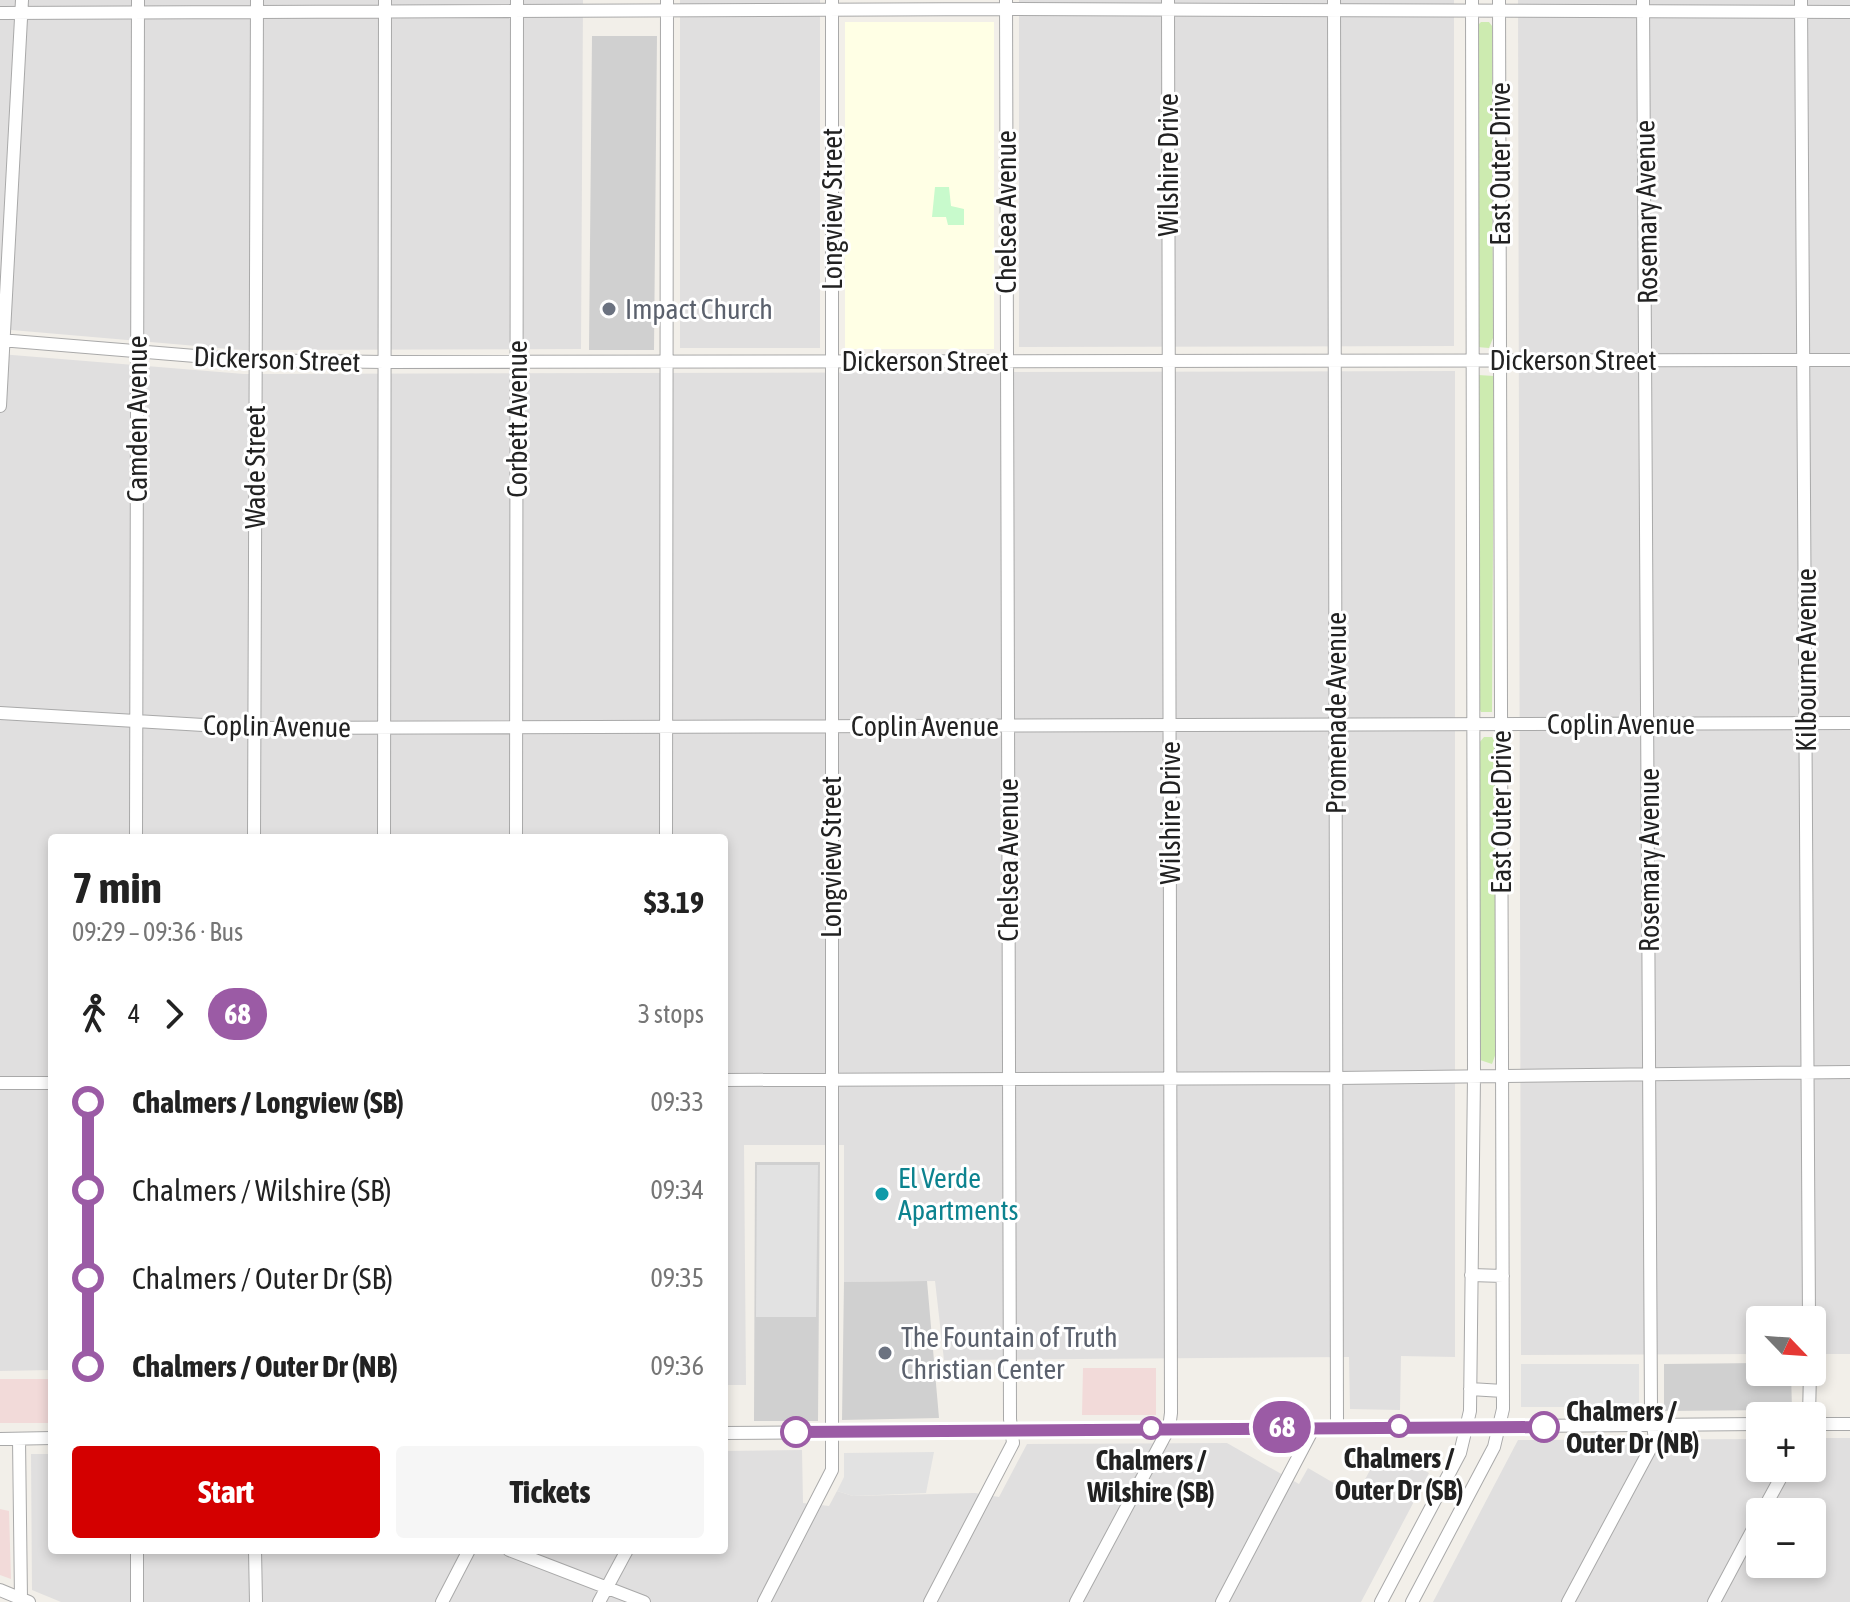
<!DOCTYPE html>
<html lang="en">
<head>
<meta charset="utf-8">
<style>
	body { margin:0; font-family:"Asap Condensed",sans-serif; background:#f6f6f6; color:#222; height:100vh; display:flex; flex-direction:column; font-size:30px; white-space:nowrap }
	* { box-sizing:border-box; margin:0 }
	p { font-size:26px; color:#767676 }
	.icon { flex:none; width:44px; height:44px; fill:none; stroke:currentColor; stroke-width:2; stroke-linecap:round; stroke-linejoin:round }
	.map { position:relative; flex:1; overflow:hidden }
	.side { position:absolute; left:48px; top:834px; width:680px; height:720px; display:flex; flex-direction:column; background:#fff; border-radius:8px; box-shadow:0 4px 12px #0003 }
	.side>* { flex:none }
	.badge { padding:0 16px; border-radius:26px; font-size:28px; line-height:52px }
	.needle { width:52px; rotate:115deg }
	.fabs { position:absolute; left:1746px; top:1306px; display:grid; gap:16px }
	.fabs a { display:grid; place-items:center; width:80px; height:80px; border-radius:8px; background:#fff; box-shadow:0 4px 12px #0003; font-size:40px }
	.map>.badge { position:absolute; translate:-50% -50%; box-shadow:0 0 0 4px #fff }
	.legs { display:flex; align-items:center; gap:12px; height:88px; padding:0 24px; font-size:26px }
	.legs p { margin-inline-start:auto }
	.overview { display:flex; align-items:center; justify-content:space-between; height:136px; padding:0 24px }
	h1 { font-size:44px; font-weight:700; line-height:60px }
	.action { display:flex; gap:16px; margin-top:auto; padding:16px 24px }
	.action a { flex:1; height:92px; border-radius:8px; background:#d40000; color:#fff; font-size:32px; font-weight:700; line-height:92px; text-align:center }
	.action a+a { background:#f6f6f6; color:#222 }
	ul { padding:0 24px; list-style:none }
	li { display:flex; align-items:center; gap:28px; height:88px; font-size:30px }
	li i { display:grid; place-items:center; width:12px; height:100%; margin:0 10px; background:currentColor }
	li i::after { content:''; width:20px; height:20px; margin:-10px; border:6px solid; border-radius:50%; background:#fff }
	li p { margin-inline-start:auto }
	li:first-child i { background:linear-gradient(#0000 50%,currentColor 0) }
	li:last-child i { background:linear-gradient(currentColor 50%,#0000 0) }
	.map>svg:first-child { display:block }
	.residential { fill:#e0dfdf; fill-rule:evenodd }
	.commercial { fill:#f2dad9 }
	.education { fill:#ffffe5 }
	.religious { fill:#d0d0d0 }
	.grass { fill:#cdebb0 }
	.park { fill:#c8facc }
	.parking { fill:#e2e2e2 }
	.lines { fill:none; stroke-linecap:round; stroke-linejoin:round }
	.minor-casing { stroke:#a9a9a9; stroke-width:14 }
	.minor { stroke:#fff; stroke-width:12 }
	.line-1-casing { stroke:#fff; stroke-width:18 }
	.line-1 { stroke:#9b5ba5; stroke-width:12 }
	.worship-dot { fill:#6b7280; stroke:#fff; stroke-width:3 }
	.culture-dot { fill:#0f9aa8; stroke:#fff; stroke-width:3 }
	.stop-1-dot { fill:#fff; stroke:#9b5ba5; stroke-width:4 }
	.labels { text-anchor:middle; stroke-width:6; stroke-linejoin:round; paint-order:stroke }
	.street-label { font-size:28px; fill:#222; stroke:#fff }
	.worship-label { font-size:28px; fill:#5b616d; stroke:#fff; text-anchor:start }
	.culture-label { font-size:28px; fill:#0d838f; stroke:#fff; text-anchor:start }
	.stop-label { font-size:28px; font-weight:bold; fill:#222; stroke:#fff }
</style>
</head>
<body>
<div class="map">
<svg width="1850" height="1602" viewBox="0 0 1850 1602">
	<rect width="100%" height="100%" fill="#f2efe9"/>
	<path class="residential" d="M0 0H583L581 349 243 350 0 329Z
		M680 0H820V348H680Z
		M1019 0H1454V346L1019 347Z
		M1518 0H1850V1354H1812V1320H1760V1354L1521 1355Z
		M0 354 244 374 1455 371V1357L1401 1356 1400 1410 1350 1409 1349 1357 944 1360 935 1281 844 1282V1145H744L746 1385H724V838H52V1370L0 1371Z
		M1812 1438H1850V1602H1433L1518 1440 1760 1439V1468H1812ZM1760 1512H1812V1564H1760Z
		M1227 1443 1299 1484 1308 1468 1356 1496 1382 1448 1429 1473 1361 1602H61L32 1590 31 1454H52V1550H472L482 1554 485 1550H724V1451L802 1450 803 1503 829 1506 837 1491 853 1496 975 1493 999 1497 1027 1444Z"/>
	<path class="commercial" d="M1083 1368H1156V1415H1082Z
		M0 1379H52V1423H0Z
		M0 1509 9 1511 11 1579 0 1575Z"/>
	<path class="education" d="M845 22H994V349H845Z"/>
	<path class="religious" d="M592 36H657L654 350H589Z
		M755 1162H820L818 1421H754Z
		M927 1281 939 1418 842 1420 844 1282Z
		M1760 1363V1372H1791L1792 1410 1664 1411V1364Z"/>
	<path class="grass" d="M1481 22H1489L1492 26 1493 338 1489 348 1477 347 1476 27Z
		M1478 375 1494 376 1492 712H1481L1479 707Z
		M1484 737H1492L1495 742 1496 1053 1492 1064 1480 1060 1479 743Z"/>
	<path class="park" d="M935 187H949L951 206 964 209V225H948L946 217H932Z"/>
	<path class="parking" d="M757 1165H818L816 1317H756Z
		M1521 1364H1639V1407H1521Z
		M934 1452 926 1493 853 1496 837 1491 844 1477V1453Z"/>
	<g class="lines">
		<g class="minor-casing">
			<path id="minor" d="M1334 0 1337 1426
				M1801 0 1809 1320
				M0 13 1006 9 1850 12
				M0 340 244 360 385 362 1850 360
				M0 406 22 0
				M0 713 254 728 1850 723
				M136 838 138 0
				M254 838 257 0
				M384 838 385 0
				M516 838 517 0
				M666 838 667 0
				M724 1080 1336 1078 1850 1072
				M0 1083H52
				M1471 1275 1503 1276
				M1470 1389 1503 1391
				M1809 1416 1810 1372
				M1812 1424H1850
				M724 1433 1760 1424
				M0 1439 52 1438
				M19 1439 21 1599
				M1762 1512 1786 1468
				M137 1550V1602
				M255 1550 256 1602
				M509 1550 644 1602
				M0 1590 29 1602
				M442 1602 469 1550
				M599 1602 627 1550
				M764 1602 832 1470V0
				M930 1602 1013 1443 1010 1419 1006 0
				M1076 1602 1169 1428 1171 1413 1168 0
				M1222 1602 1314 1427
				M1381 1602 1460 1453 1470 1411 1474 1076 1472 0
				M1412 1602 1494 1447 1503 1409 1499 0
				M1568 1602 1655 1440 1651 1409 1643 0
				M1714 1602 1760 1516"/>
		</g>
		<use href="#minor" class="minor"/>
	</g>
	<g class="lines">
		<g class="line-1-casing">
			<path id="line-1" d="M796 1432 1544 1427"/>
		</g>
		<use href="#line-1" class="line-1"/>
	</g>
	<g class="worship-dot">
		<circle cx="609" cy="309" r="8"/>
		<circle cx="885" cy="1353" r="8"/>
	</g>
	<circle class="culture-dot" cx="882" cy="1194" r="8"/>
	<g class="stop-1-dot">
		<circle cx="1399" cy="1426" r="10"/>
		<circle cx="1544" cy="1427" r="14"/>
		<circle cx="1151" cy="1428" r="10"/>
		<circle cx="796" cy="1432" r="14"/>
	</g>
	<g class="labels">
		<g class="street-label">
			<text transform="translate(1500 164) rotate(-90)" y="10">East Outer Drive</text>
			<text transform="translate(1168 165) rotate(-90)" y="10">Wilshire Drive</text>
			<text transform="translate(832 209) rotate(-90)" y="10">Longview Street</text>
			<text transform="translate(1006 212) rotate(-90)" y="10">Chelsea Avenue</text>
			<text transform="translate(1646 212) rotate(-91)" y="10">Rosemary Avenue</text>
			<text transform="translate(277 359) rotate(2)" y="10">Dickerson Street</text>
			<text x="1573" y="370">Dickerson Street</text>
			<text x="925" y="371">Dickerson Street</text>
			<text transform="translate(137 419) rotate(-90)" y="10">Camden Avenue</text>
			<text transform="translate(517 419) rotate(-90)" y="10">Corbett Avenue</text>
			<text transform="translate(255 467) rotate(-90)" y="10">Wade Street</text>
			<text transform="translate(1806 660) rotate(-90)" y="10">Kilbourne Avenue</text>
			<text transform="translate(1336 713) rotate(-90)" y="10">Promenade Avenue</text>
			<text x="1621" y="734">Coplin Avenue</text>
			<text transform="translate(277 726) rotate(1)" y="10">Coplin Avenue</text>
			<text x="925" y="736">Coplin Avenue</text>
			<text transform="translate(1501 812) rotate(-90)" y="10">East Outer Drive</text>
			<text transform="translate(1170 813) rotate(-90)" y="10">Wilshire Drive</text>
			<text transform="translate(831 857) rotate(-90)" y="10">Longview Street</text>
			<text transform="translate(1008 860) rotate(-90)" y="10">Chelsea Avenue</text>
			<text transform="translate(1649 860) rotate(-90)" y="10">Rosemary Avenue</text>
		</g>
		<g class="worship-label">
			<text x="625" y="319">Impact Church</text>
			<text x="901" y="1347">The Fountain of Truth<tspan x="901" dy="32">Christian Center</tspan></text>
		</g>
		<g class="culture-label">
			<text x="898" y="1188">El Verde<tspan x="898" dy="32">Apartments</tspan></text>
		</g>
		<g class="stop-label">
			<text x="1566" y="1421" text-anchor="start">Chalmers /<tspan x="1566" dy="32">Outer Dr (NB)</tspan></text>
			<text x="1399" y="1468">Chalmers /<tspan x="1399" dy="32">Outer Dr (SB)</tspan></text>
			<text x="1151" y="1470">Chalmers /<tspan x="1151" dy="32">Wilshire (SB)</tspan></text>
		</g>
	</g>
</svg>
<div class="fabs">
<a><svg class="needle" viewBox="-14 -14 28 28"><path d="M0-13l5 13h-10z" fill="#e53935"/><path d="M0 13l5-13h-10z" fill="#767676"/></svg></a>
<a>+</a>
<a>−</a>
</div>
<b class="badge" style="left:1282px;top:1427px;background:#9b5ba5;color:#fff">68</b>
<section class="side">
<div class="overview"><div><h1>7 min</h1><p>09:29 – 09:36 · Bus</p></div><b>$3.19</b></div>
<div class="legs"><svg class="icon" aria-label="walk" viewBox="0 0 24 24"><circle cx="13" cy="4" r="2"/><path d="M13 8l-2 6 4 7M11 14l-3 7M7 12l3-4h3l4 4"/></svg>4<svg class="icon" aria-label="forward" viewBox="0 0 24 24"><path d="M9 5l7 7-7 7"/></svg><b class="badge" style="background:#9b5ba5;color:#fff">68</b><p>3 stops</p></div>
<ul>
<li><i style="color:#9b5ba5"></i><b>Chalmers / Longview (SB)</b><p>09:33</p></li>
<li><i style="color:#9b5ba5"></i><span>Chalmers / Wilshire (SB)</span><p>09:34</p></li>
<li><i style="color:#9b5ba5"></i><span>Chalmers / Outer Dr (SB)</span><p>09:35</p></li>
<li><i style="color:#9b5ba5"></i><b>Chalmers / Outer Dr (NB)</b><p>09:36</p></li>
</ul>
<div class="action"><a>Start</a><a>Tickets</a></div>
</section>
</div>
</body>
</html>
